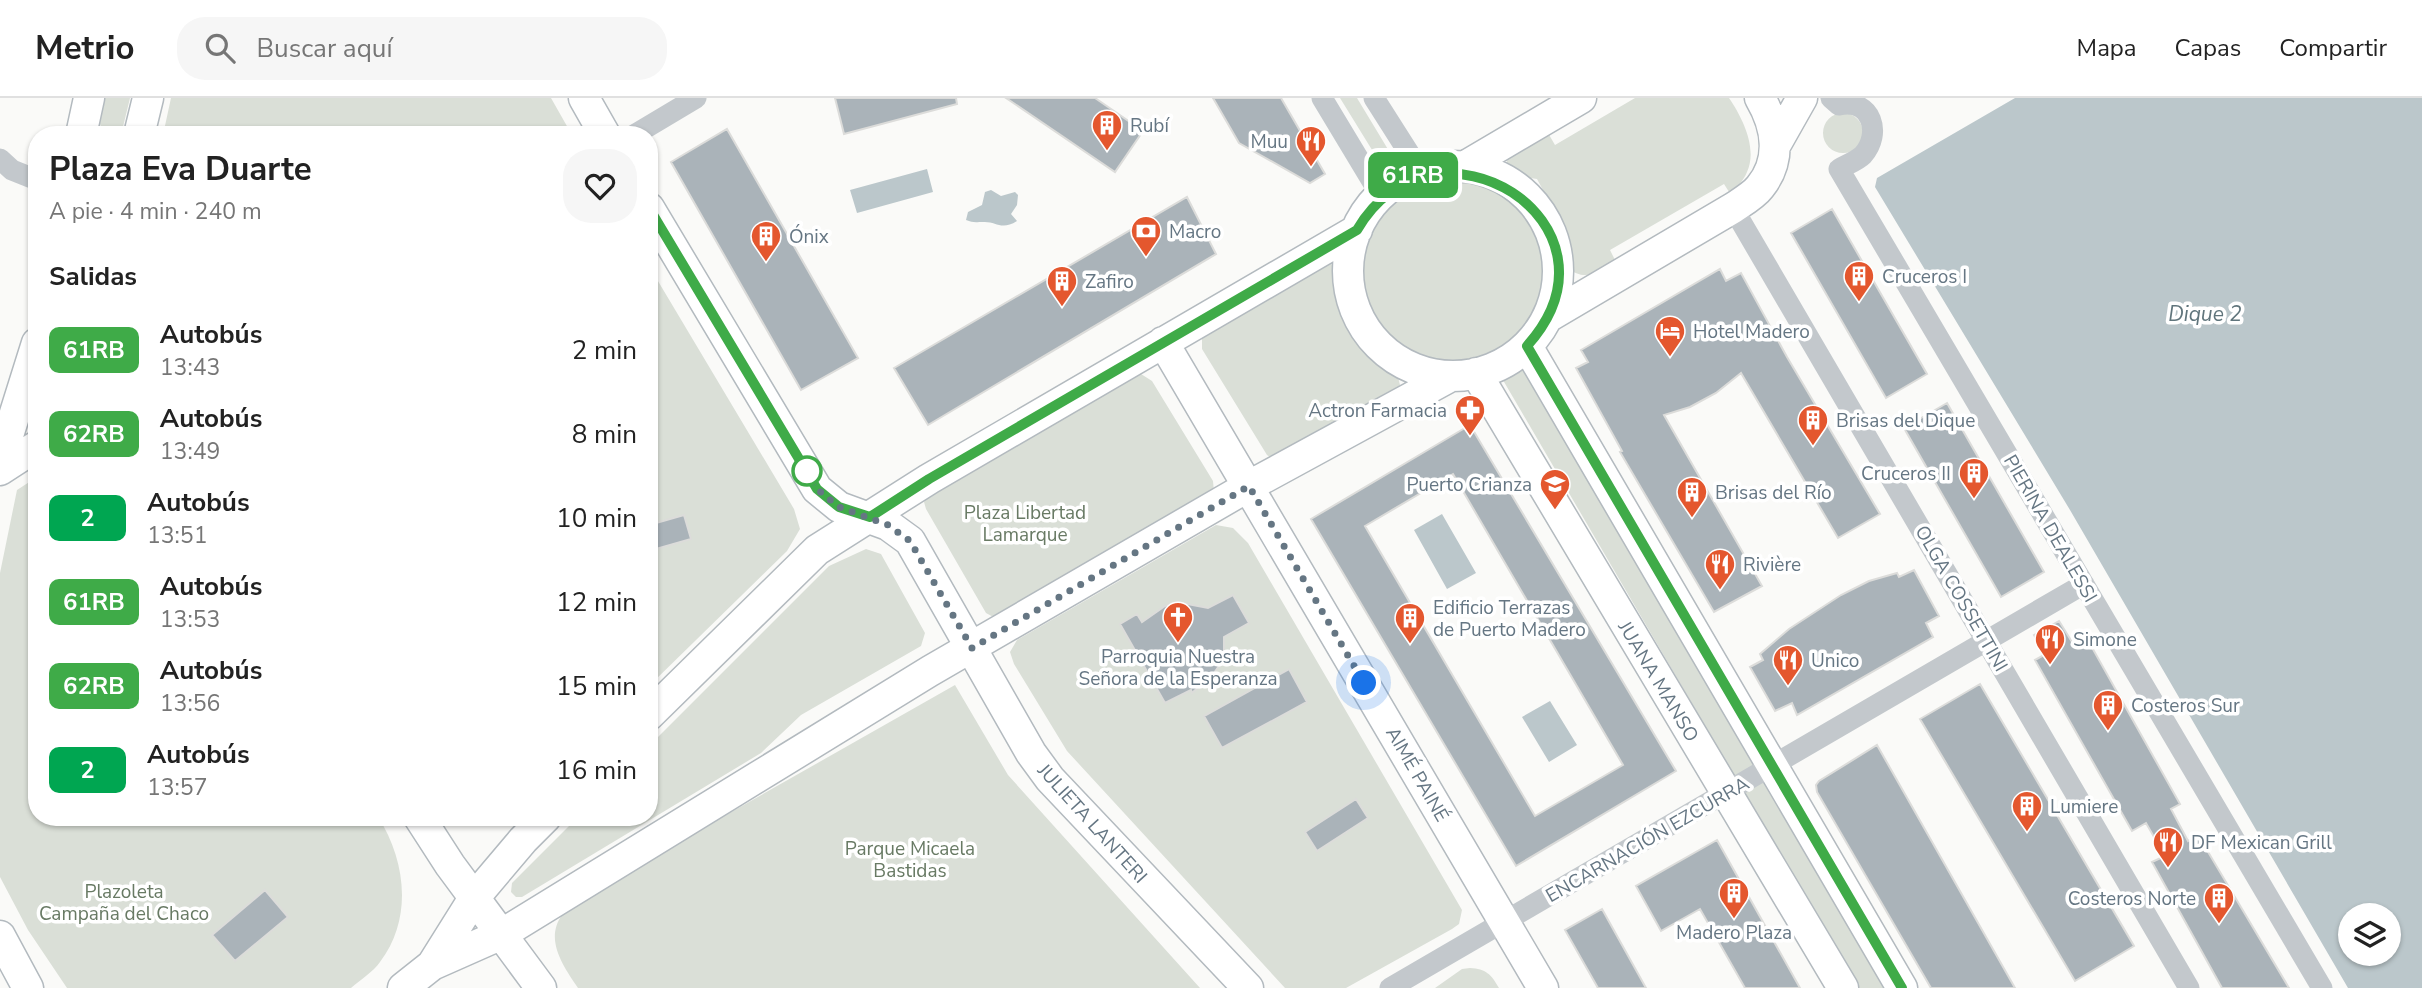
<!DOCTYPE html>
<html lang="es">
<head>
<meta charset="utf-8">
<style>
	body { margin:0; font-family:"Nunito Sans",sans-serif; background:#f6f6f6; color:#222; height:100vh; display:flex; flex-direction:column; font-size:26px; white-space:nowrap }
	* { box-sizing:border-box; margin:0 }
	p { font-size:23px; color:#767676 }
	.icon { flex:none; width:38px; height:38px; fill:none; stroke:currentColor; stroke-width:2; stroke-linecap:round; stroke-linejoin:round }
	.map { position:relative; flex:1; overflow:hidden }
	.drawer { position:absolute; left:28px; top:28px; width:630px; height:700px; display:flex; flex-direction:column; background:#fff; border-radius:28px; box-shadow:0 2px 5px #0004 }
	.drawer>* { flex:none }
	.badge { padding:0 14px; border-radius:10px; font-size:24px; line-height:46px }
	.buttons { position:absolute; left:2338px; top:805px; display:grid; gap:14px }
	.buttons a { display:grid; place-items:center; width:63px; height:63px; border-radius:50%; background:#fff; box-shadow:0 2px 5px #0004; font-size:35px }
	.you { position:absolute; width:35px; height:35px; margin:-18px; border:5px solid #fff; border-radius:50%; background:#1a73e8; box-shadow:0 0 0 10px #1a73e833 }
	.map>.badge { position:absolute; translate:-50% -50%; box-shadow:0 0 0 4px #fff }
	h2 { padding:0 21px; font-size:26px; line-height:63px }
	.round { display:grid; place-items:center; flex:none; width:74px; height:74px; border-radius:28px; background:#f6f6f6 }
	.headline { display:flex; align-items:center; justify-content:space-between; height:119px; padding:0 21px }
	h1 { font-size:33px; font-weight:700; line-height:52px }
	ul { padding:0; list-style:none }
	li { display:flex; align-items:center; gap:21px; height:84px; padding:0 21px }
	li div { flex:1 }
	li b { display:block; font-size:26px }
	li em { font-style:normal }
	li .badge { min-width:77px; font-weight:700; text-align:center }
	header { display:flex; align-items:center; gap:42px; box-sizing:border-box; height:98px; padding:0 35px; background:#fff; border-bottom:2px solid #e0e0e0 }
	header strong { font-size:33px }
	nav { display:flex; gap:38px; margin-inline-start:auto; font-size:24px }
	.search { width:490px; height:63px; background:#f6f6f6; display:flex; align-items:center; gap:18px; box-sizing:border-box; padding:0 24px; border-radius:28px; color:#767676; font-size:26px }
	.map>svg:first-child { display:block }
	.green { fill:#dadfd7 }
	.water { fill:#bbc7cb; fill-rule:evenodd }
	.building { fill:#aab3b9; stroke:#dcdcda; stroke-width:2; fill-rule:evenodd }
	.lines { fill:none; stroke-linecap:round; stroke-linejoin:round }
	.secondary-casing { stroke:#b3babf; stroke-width:33 }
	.street { stroke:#c3c8cc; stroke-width:21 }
	.secondary { stroke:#fff; stroke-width:30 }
	.line-casing { stroke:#fff; stroke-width:16 }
	.line { stroke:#3fab48; stroke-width:10 }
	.walk { stroke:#657683; stroke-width:7; stroke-dasharray:0 12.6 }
	.stop-dot { fill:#fff; stroke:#3fab48; stroke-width:3.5 }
	.labels { text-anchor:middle; stroke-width:7; stroke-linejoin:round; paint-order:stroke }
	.poi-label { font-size:19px; fill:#657683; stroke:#fff; text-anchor:start }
	.park-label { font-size:19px; fill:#687a64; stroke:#fff }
	.street-label { font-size:19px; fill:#657683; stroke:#fff }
	.water-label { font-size:21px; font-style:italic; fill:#60757c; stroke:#fff }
</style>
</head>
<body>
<header>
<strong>Metrio</strong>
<div class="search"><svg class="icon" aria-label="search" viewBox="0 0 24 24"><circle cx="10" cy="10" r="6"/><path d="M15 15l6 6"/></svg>Buscar aquí</div>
<nav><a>Mapa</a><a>Capas</a><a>Compartir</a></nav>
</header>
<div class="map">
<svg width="2422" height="890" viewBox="0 0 2422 890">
	<rect width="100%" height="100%" fill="#fafaf8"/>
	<path class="green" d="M104 0H130L121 37H103L99 22Z
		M171 0H551L572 37H163Z
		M1340 0H1357L1389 53 1377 60Z
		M1635 0H1729C1742 19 1758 50 1747 74 1744 82 1736 90 1731 97L1724 86 1610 152 1616 164C1598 174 1585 185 1567 169V136L1537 81 1512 77 1506 66 1509 57 1548 35 1555 47Z
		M1823 35a20 20 0 1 1 40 0a20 20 0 1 1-40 0Z
		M1358 173a94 94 0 1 1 188 0a94 94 0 1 1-188 0Z
		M1324 164 1334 167C1343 182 1335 201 1342 217 1352 243 1377 261 1398 279L1400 287 1394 295 1274 362 1267 357 1202 251V239Z
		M649 168 794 411 800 431 787 453 649 588Z
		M1524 263 1890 890H1858L1500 277Z
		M1141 276 1152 283 1213 383 1214 394 997 521 986 515 926 411 924 404 930 394 1127 278Z
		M37 379V719H378C406 762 413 821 380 864 373 874 360 882 351 890H67L28 832 0 779V475L17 392Z
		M1216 427 1233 430 1248 445 1462 812 1459 826 1452 831 1346 890H1285L1067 653 1014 566 1010 554 1017 542Z
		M866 451 881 456 925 535 921 548 801 617 761 655 522 799H516L511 794 512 785 578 719H649V648L829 468Z
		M955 587 1008 677 1200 890H578C564 869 544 842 562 817 566 811 573 806 578 801Z
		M1470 870C1486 871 1491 876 1499 890H1435L1462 871Z"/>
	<path class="water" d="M2015 0H2422V890H2348L2070 412 1875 89 1877 80ZM2389 817V856H2350V817Z
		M927 71 933 94 857 115 850 92Z
		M991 92 1001 98 1015 94 1018 97 1017 107 1011 116 1017 123C1001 133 996 123 983 124 976 124 973 125 966 122L968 114 982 107 985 94Z
		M1442 416 1476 475 1447 491 1414 432Z
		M1550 603 1577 647 1549 664 1522 619Z"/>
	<path class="building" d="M835 0H956L957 6 844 36Z
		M1006 0H1095L1143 33 1115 74Z
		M1213 0H1281L1325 76 1310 85 1239 45Z
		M727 31 858 260 801 292 671 64Z
		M1187 99 1216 156 928 327 894 270Z
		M1832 111 1927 276 1886 300 1791 135Z
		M1720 171 1726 183 1741 175 1787 259 1880 416 1838 440 1741 275 1716 295 1690 309 1664 317 1762 488 1714 514 1620 354 1622 353 1576 270 1588 264 1581 252Z
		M1947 305 2044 474 2001 499 1904 330Z
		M1470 327 1676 673 1516 768 1311 421ZM1453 376 1623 667 1535 718 1365 428Z
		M684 417 691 441 649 453V427Z
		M1914 472 1939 518 1926 525 1933 539 1797 617 1792 605 1775 613 1750 569 1763 562 1760 556 1789 531 1841 497 1869 483 1897 475 1899 479Z
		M1233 497 1249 525 1224 539V553L1221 565 1214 575 1192 595 1191 592 1165 605 1120 526 1137 516 1142 524 1165 508 1177 504 1208 510Z
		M2059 523 2072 544 2085 537 2180 706 2171 711 2188 743 2198 737 2289 890H2222L2152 764 2165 758 2146 725 2132 733 2035 562 2046 556 2034 537Z
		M1289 571 1307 604 1222 650 1204 618Z
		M1980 586 2134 848 2075 883 1920 621Z
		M1877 647 2015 890H1931L1817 694 1816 687 1819 683Z
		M1356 701 1368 720 1317 753 1305 734Z
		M1717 742 1800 890H1745L1700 811 1661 833 1636 788Z
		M265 792 288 819 235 863 212 837Z
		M1602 811 1646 890H1598L1565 832Z"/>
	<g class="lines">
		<g class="secondary-casing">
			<path id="secondary" d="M584 0 605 37
				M81 37 89 0
				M139 37 148 0
				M1776 46 1802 0
				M1348 173a105 105 0 1 1 210 0a105 105 0 1 1-210 0Z
				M1464 69 1581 0
				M649 110 817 391 839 409 888 427 910 443 1031 655 1050 681 1248 890
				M1548 219 1733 110C1742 104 1754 97 1760 89 1782 62 1777 29 1760 0
				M1163 244 1543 890
				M1527 248 1902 890
				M1476 275 1843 890
				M0 363 37 245
				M0 372 37 348
				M649 617 817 452 929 381 1357 132
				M419 719 450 767 541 890
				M0 838 28 890
				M432 867 474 800 523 742 546 719
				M403 890 432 867 502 836 930 573 1249 388 1451 278"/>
		</g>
		<path class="street" d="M1322 0 1381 98
			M1374 0 1421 74
			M1831 0 1839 7C1872 0 1882 36 1863 57 1857 63 1846 67 1839 71L2322 890
			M634 37 696 0
			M0 61 12 72 37 82
			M1733 110 2189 890
			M1390 890 2084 486"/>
		<use href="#secondary" class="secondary"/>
	</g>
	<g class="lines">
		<g class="line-casing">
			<path id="line" d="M649 110 817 391 839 409 870 419 929 381 1357 132C1434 0 1637 125 1527 248L1902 890"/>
		</g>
		<use href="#line" class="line"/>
		<path class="walk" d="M807 373 817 391 839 409 888 427 910 443 972 550 1249 388 1364 585"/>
	</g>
	<defs>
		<g id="building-pin" transform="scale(1.575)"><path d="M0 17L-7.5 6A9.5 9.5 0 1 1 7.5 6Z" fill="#e4572e" stroke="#fff"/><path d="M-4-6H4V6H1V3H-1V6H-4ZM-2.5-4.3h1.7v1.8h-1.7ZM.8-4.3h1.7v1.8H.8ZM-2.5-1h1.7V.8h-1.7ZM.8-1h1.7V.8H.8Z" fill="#fff"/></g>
		<g id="restaurant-pin" transform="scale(1.575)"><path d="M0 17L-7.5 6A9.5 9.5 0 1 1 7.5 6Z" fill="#e4572e" stroke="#fff"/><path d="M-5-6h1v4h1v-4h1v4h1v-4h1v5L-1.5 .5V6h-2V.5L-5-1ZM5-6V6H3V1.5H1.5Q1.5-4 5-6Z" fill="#fff"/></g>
		<g id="bank-pin" transform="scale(1.575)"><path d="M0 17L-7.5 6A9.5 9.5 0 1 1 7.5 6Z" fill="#e4572e" stroke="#fff"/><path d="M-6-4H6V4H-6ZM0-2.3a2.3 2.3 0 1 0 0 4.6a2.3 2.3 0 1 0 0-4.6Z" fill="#fff"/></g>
		<g id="hotel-pin" transform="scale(1.575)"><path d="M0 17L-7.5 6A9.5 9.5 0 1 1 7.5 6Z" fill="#e4572e" stroke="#fff"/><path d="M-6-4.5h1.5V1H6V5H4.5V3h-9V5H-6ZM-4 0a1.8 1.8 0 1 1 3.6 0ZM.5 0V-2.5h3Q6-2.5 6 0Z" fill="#fff"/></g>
		<g id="pharmacy-pin" transform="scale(1.575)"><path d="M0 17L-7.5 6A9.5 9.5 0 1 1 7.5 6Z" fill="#e4572e" stroke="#fff"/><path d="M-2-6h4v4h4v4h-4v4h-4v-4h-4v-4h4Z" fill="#fff"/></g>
		<g id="school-pin" transform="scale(1.575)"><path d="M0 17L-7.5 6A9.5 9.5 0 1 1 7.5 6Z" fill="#e4572e" stroke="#fff"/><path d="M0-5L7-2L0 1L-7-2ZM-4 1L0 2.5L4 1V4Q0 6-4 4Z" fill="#fff"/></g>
		<g id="church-pin" transform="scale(1.575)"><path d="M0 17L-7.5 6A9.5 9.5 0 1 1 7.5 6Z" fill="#e4572e" stroke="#fff"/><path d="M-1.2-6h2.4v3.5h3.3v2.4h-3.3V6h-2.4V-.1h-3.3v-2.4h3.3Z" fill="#fff"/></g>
	</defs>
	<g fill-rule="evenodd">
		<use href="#building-pin" x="1107" y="27"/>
		<use href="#restaurant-pin" x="1311" y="43"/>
		<use href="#bank-pin" x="1146" y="133"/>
		<use href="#building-pin" x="766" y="138"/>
		<use href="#building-pin" x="1859" y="178"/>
		<use href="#building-pin" x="1062" y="183"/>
		<use href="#hotel-pin" x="1670" y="233"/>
		<use href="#pharmacy-pin" x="1470" y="312"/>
		<use href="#building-pin" x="1813" y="322"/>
		<use href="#building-pin" x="1974" y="375"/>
		<use href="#school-pin" x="1555" y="386"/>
		<use href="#building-pin" x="1692" y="394"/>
		<use href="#restaurant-pin" x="1720" y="466"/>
		<use href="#church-pin" x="1178" y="519"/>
		<use href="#building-pin" x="1410" y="520"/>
		<use href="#restaurant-pin" x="2050" y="541"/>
		<use href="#restaurant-pin" x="1788" y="562"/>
		<use href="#building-pin" x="2108" y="607"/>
		<use href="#building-pin" x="2027" y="708"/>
		<use href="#restaurant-pin" x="2168" y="744"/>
		<use href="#building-pin" x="1734" y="795"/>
		<use href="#building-pin" x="2219" y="800"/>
	</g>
	<circle class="stop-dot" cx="807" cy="373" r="14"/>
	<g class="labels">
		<g class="poi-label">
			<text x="1130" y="34">Rubí</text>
			<text x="1288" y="50" text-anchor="end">Muu</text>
			<text x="1169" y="140">Macro</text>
			<text x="789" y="145">Ónix</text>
			<text x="1882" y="185">Cruceros I</text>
			<text x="1085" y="190">Zafiro</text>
			<text x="1693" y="240">Hotel Madero</text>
			<text x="1447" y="319" text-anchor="end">Actron Farmacia</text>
			<text x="1836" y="329">Brisas del Dique</text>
			<text x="1951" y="382" text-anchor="end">Cruceros II</text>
			<text x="1532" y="393" text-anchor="end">Puerto Crianza</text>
			<text x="1715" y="401">Brisas del Río</text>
			<text x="1743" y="473">Rivière</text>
			<text x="1433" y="516">Edificio Terrazas<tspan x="1433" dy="22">de Puerto Madero</tspan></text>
			<text x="2073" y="548">Simone</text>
			<text x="1178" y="565" text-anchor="middle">Parroquia Nuestra<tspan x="1178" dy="22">Señora de la Esperanza</tspan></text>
			<text x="1811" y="569">Unico</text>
			<text x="2131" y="614">Costeros Sur</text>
			<text x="2050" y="715">Lumiere</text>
			<text x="2191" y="751">DF Mexican Grill</text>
			<text x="2196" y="807" text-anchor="end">Costeros Norte</text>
			<text x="1734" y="841" text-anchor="middle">Madero Plaza</text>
		</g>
		<g class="park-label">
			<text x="1025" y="421">Plaza Libertad<tspan x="1025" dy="22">Lamarque</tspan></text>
			<text x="910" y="757">Parque Micaela<tspan x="910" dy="22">Bastidas</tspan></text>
			<text x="124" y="800">Plazoleta<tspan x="124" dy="22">Campaña del Chaco</tspan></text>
		</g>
		<g class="street-label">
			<text transform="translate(2051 430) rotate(60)" y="7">PIERINA DEALESSI</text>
			<text transform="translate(1962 500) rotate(60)" y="7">OLGA COSSETTINI</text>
			<text transform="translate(1659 583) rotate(59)" y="7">JUANA MANSO</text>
			<text transform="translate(1418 676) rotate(60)" y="7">AIMÉ PAINÉ</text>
			<text transform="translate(1093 725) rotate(48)" y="7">JULIETA LANTERI</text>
			<text transform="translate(1647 741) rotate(-30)" y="7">ENCARNACIÓN EZCURRA</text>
		</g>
		<g class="water-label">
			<text x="2205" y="223">Dique 2</text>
		</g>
	</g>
</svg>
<div class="buttons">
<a><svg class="icon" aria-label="layers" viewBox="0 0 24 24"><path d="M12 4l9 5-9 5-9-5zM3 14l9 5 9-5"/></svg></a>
</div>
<div class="you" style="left:1364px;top:585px"></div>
<b class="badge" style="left:1413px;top:77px;background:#3fab48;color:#fff">61RB</b>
<section class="drawer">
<div class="headline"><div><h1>Plaza Eva Duarte</h1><p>A pie · 4 min · 240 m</p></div><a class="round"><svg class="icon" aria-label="heart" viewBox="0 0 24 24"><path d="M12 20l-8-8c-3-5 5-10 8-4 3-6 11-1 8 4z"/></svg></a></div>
<h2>Salidas</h2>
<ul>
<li><span class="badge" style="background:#3fab48;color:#fff">61RB</span><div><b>Autobús</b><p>13:43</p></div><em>2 min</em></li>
<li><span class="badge" style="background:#3fab48;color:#fff">62RB</span><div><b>Autobús</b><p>13:49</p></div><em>8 min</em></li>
<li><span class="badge" style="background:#00a651;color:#fff">2</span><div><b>Autobús</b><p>13:51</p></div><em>10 min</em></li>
<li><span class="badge" style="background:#3fab48;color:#fff">61RB</span><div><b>Autobús</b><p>13:53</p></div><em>12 min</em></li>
<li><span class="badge" style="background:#3fab48;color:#fff">62RB</span><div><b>Autobús</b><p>13:56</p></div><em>15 min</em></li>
<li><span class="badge" style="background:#00a651;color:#fff">2</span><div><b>Autobús</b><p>13:57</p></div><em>16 min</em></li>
</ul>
</section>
</div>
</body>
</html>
